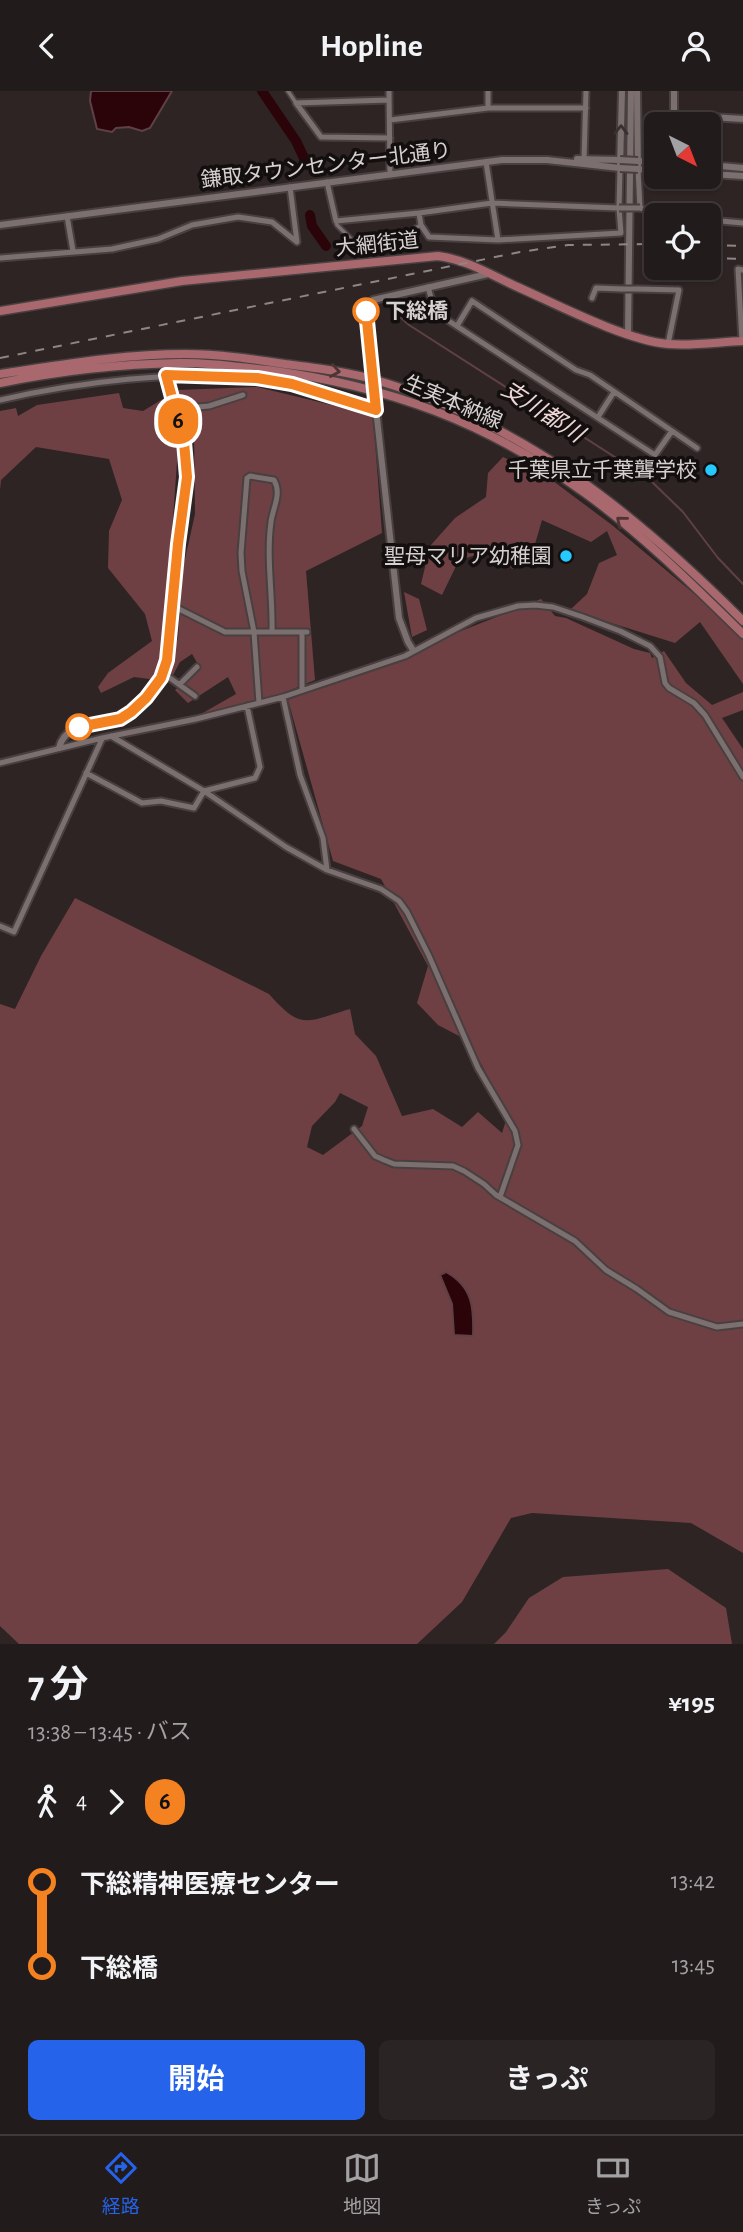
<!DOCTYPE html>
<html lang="ja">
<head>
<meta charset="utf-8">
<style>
	body { margin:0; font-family:"Alegreya Sans","Noto Sans JP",sans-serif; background:#2a2424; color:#f1f3f6; height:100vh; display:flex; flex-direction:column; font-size:26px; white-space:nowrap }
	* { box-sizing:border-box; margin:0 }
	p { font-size:23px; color:#a2a1a3 }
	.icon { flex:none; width:38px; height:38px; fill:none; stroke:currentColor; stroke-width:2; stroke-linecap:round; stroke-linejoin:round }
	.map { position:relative; height:1553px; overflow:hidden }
	.details { display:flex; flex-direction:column; background:#221b1b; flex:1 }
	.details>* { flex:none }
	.badge { padding:0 14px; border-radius:23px; font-size:24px; line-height:46px }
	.needle { width:46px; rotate:138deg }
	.controls { position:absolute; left:644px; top:21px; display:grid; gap:14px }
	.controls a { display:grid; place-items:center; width:77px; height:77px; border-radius:10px; background:#221b1b; box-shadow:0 2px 5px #0004,0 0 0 2px #3f393a; font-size:35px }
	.map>.badge { position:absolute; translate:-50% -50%; box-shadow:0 0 0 4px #fff }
	.legs { display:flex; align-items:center; gap:10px; height:77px; padding:0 28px; font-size:23px }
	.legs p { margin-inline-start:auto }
	.head { display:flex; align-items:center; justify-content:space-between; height:119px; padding:0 28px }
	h1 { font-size:38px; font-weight:700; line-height:52px }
	.action { display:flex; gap:14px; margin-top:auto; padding:14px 28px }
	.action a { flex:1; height:80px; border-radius:10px; background:#2563eb; color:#fff; font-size:28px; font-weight:700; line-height:80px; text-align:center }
	.action a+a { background:#2a2424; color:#f1f3f6 }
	ul { padding:0 28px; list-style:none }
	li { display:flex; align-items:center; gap:24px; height:84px; font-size:26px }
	li i { display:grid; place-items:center; width:10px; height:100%; margin:0 9px; background:currentColor }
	li i::after { content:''; width:18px; height:18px; margin:-9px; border:5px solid; border-radius:50%; background:#221b1b }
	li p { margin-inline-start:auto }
	li:first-child i { background:linear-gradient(#0000 50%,currentColor 0) }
	li:last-child i { background:linear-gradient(currentColor 50%,#0000 0) }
	header { display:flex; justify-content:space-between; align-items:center; height:91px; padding:0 28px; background:#221b1b; font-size:32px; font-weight:700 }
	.menu { display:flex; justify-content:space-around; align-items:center; height:98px; border-top:2px solid #3f393a; background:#221b1b; font-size:19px; color:#a2a1a3 }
	.menu a { display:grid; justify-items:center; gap:4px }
	.menu .current { color:#2563eb }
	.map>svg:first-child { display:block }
	.green { fill:#6f4043; fill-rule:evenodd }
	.water { fill:#2b0409; stroke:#5f4145; stroke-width:2 }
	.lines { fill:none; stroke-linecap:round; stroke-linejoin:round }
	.stream { stroke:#5f4145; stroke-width:2 }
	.river { stroke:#2b0409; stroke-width:10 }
	.pedestrian-casing { stroke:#484040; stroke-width:7 }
	.minor-casing { stroke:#484040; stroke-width:9 }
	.tertiary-casing { stroke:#484040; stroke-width:10 }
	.primary-casing { stroke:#484040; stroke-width:11 }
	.pedestrian { stroke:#7c6f6f; stroke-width:3.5 }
	.minor { stroke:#7c6f6f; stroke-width:5 }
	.tertiary { stroke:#7c6f6f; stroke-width:6 }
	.primary { stroke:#a8686d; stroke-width:8 }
	.rail { stroke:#8e8585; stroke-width:2; stroke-dasharray:9 9; stroke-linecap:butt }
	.minor-bridge-casing { stroke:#484040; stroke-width:9; stroke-linecap:butt }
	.tertiary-bridge-casing { stroke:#484040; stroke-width:10; stroke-linecap:butt }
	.minor-bridge { stroke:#7c6f6f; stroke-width:5 }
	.tertiary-bridge { stroke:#7c6f6f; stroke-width:6 }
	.oneway { stroke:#383131 }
	.oneway2 { stroke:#4f3335 }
	.line-1-casing { stroke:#fff; stroke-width:16 }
	.line-1 { stroke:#f58220; stroke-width:10 }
	.stop-1-dot { fill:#fff; stroke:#f58220; stroke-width:3.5 }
	.poi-dot { fill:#25c9fe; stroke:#130f0f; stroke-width:2.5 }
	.labels { text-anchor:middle; stroke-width:7; stroke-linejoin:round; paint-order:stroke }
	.street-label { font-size:21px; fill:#d7d0d0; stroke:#130f0f }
	.stop-label { font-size:21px; font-weight:bold; fill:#d7d0d0; stroke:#130f0f; text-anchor:start }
	.poi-label { font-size:21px; fill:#d7d0d0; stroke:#130f0f; text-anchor:end }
	.water-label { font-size:23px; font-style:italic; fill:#efd6d6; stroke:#130f0f }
</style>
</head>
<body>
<header><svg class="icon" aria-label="back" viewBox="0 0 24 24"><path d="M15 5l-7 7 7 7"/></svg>Hopline<svg class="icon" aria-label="person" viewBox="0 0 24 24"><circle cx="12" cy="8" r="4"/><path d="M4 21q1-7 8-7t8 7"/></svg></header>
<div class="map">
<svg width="743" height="1553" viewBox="0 0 743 1553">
	<rect width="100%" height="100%" fill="#2e2424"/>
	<path class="green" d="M257 296 373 324 382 442 306 480 315 589 252 615 206 627 201 623 236 603 228 586 188 612 175 599 200 577 192 563 180 571 172 586 165 584 178 547 183 477 195 423 194 345 178 299Z
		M119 302 123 317 143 320 166 306 178 357 171 456 170 527 157 589 134 586 101 602 98 596 108 582 152 550 145 523 108 477 109 440 122 409 109 368 36 356 1 389 0 399V320L16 317 18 325 37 314Z
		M503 366 553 390 612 434 710 516 743 549V593L700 531 675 552 570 519 587 503 599 472 617 464 607 440 591 451 542 429 531 467 512 478 494 459 459 469 442 504 421 493 430 455 455 427 486 406 488 382Z
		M404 501 419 508 427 539 412 546Z
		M541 508 555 525 566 527 634 558 650 562 652 567 664 560 686 592 712 614 743 601V619L722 627 743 658V1462L691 1432 532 1422 511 1427 462 1511 417 1553H19L0 1535V913L15 918 41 865 75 807 269 903C302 940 305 931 350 918L355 943 376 965 402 1025 433 1018 462 1036 478 1021 502 1042 508 1023 479 969 461 946 438 934 417 912 428 875 381 788 333 770 288 609ZM340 1002 368 1016 362 1035 323 1064 307 1056 312 1035 335 1011Z
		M668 1478 726 1517 732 1553H494L506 1541 529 1507 563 1486Z"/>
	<path class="water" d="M91 0H172L150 37 142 40 129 36 116 37 112 41 97 38 90 10Z
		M446 1181C473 1196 474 1217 473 1245L454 1244 452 1213 440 1184Z"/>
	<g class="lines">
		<path class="stream" d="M392 219 409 234 649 388 683 421 718 467 743 493"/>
		<path class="river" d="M262 0 296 50 304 67
			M310 124 312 135 326 155"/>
		<g class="pedestrian-casing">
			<path id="pedestrian" d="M288 0 296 12
				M336 130 337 134 353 150 395 148 421 134"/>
		</g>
		<g class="minor-casing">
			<path id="minor" d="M389 0 390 84
				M296 12 321 46 390 47
				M296 12 389 9
				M488 17H586
				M390 29 488 17V0
				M584 69 586 0
				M486 71 498 149
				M638 78 640 117 664 124
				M327 91 336 130 419 122 492 112 619 117
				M419 122 421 134 429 146 498 149 621 142 619 117 620 77
				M67 125 73 160
				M709 129 743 132
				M0 167 112 158 158 148 192 134 238 126 272 131 297 151 290 96
				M428 196 435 221 655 364 672 340
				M638 198 679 199 668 253
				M592 207 596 197 622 198
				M457 235 472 210 576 279 590 284 697 357
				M742 250 738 178 743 179
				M0 309C78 291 177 279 257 287 298 291 337 307 376 319
				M175 318 209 315 243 304
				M598 326 614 301
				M173 515 225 541H307
				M161 587H170L195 605
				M180 593 197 576
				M302 599V541
				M283 606 300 684 323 747 327 779
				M259 612 254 541 242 480 241 462 247 387 250 385 274 389C282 403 273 416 271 431 266 467 273 505 272 541
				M111 645 204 700 286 756 327 779 381 798 399 810 407 821 429 865 478 977 515 1040 518 1054 500 1106
				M0 672 102 647 196 628 283 606 405 565 476 527 518 515 535 514 553 516 583 526 620 540 650 555 660 566 665 592 669 597 694 612 705 624 743 686
				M86 682 142 712 161 710 194 717 204 700 255 687 260 676 247 615
				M0 835 14 841 102 648
				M354 1038 375 1065 384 1069 394 1073 453 1075 464 1080 484 1093 496 1104 575 1150 606 1179 637 1198 669 1221 717 1236 743 1233"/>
		</g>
		<g class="tertiary-casing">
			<path id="tertiary" d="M637 0 638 78 656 80
				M674 0V20L677 24 743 28
				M577 68 620 69
				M638 70 656 71
				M709 74 743 77
				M709 83 743 85
				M0 134 502 69H547L620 77 622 0
				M628 243 631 0
				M372 280 366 220 367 214 373 209 488 183
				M375 309 399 527 408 551 413 559
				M59 657C67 625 109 638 131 621 147 608 161 589 167 569 172 552 172 533 173 516 174 497 176 477 178 457 181 427 190 398 186 367 183 339 173 311 166 284"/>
		</g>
		<g class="primary-casing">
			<path id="primary" d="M0 220 182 190 438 165C469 169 494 186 522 198 562 216 626 249 668 253 693 255 718 251 743 250
				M0 283C61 274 123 263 185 263 219 263 252 268 285 273 317 277 349 281 379 290 526 334 636 423 743 530
				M0 292C59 280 119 273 179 272 208 271 239 276 268 279 389 295 486 331 585 402 643 444 693 494 743 543"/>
		</g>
		<use href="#pedestrian" class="pedestrian"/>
		<use href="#minor" class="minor"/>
		<use href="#tertiary" class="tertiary"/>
		<use href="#primary" class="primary"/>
		<path class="rail" d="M709 154 743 155
			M709 167 743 168
			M0 267 520 161 568 154 656 153"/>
		<g class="minor-bridge-casing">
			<path id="minor-bridge" d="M619 117H640
				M622 198H638"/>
		</g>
		<g class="tertiary-bridge-casing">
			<path id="tertiary-bridge" d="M620 69 638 70
				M620 77 638 78
				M372 280 375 309"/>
		</g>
		<use href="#minor-bridge" class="minor-bridge"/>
		<use href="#tertiary-bridge" class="tertiary-bridge"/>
	</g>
	<defs><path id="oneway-chevron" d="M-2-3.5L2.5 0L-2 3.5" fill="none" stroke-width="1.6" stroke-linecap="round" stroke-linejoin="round" transform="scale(1.75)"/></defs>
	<use class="oneway" href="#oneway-chevron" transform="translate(621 39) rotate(-89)"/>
	<g class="oneway2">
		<use href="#oneway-chevron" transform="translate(335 280) rotate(9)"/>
		<use href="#oneway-chevron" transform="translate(621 430) rotate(-141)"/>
	</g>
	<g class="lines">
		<g class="line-1-casing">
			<path id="line-1" d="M79 636 120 628 131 621 146 607 161 587 167 569 178 453 187 386 184 351 166 284 257 287 292 293 376 319 366 220"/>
		</g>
		<use href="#line-1" class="line-1"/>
	</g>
	<g class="stop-1-dot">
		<circle cx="366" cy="220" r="12"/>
		<circle cx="79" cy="636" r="12"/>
	</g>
	<g class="poi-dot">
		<circle cx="711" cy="379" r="7"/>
		<circle cx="566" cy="465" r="7"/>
	</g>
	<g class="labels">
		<g class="street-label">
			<text transform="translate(326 74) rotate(-7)" y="7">鎌取タウンセンター北通り</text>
			<text transform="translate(377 153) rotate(-6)" y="7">大網街道</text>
			<text transform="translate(453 311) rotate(23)" y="7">生実本納線</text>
		</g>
		<g class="stop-label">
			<text x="385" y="227">下総橋</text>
		</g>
		<g class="poi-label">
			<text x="697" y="386">千葉県立千葉聾学校</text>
			<text x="552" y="472">聖母マリア幼稚園</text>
		</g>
		<g class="water-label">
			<text transform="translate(543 320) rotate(33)" y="8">支川都川</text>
		</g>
	</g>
</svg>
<div class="controls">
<a><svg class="needle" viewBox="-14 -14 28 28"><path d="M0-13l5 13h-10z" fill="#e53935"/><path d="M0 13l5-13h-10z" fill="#a2a1a3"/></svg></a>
<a><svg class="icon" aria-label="locate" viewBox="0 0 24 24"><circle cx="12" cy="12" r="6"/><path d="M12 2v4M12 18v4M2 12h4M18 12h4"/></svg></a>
</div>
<b class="badge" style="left:178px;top:330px;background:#f58220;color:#111">6</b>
</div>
<section class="details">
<div class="head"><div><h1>7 分</h1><p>13:38 – 13:45 · バス</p></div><b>¥195</b></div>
<div class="legs"><svg class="icon" aria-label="walk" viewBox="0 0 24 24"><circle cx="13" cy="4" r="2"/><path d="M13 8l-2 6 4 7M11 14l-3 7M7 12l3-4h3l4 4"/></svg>4<svg class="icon" aria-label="forward" viewBox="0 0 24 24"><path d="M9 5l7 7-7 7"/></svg><b class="badge" style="background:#f58220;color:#111">6</b></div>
<ul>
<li><i style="color:#f58220"></i><b>下総精神医療センター</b><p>13:42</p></li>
<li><i style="color:#f58220"></i><b>下総橋</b><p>13:45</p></li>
</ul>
<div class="action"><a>開始</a><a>きっぷ</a></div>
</section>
<nav class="menu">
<a class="current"><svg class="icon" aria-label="directions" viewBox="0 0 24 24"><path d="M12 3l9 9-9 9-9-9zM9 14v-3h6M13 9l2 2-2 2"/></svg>経路</a>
<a><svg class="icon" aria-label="map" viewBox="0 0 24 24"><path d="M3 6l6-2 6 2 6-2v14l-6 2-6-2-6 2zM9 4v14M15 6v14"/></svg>地図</a>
<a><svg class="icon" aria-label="tickets" viewBox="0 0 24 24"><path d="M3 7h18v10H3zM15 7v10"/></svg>きっぷ</a>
</nav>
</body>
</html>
